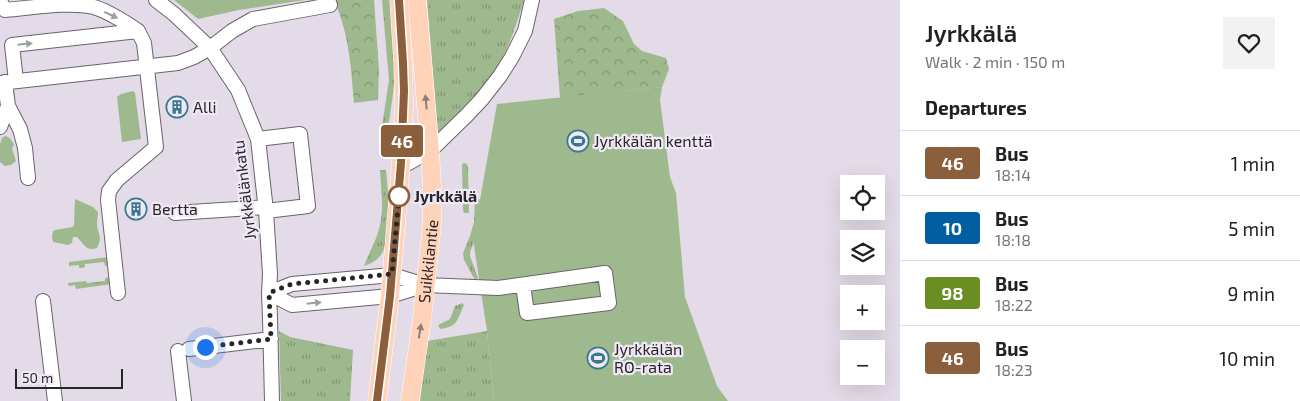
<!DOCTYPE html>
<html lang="en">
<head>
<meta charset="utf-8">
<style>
	body { margin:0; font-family:"Exo 2",sans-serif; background:#f2f2f2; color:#202124; height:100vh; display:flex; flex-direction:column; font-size:19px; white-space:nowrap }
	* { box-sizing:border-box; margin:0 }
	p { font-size:16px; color:#757577 }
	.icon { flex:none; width:28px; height:28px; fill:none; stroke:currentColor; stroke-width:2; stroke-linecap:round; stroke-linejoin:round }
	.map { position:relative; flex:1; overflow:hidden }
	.panel { display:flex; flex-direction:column; background:#fff; width:400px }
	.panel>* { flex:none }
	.badge { padding:0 10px; border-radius:4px; font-size:18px; line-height:32px }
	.controls { position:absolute; left:840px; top:175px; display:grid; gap:10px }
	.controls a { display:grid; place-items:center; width:45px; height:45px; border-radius:0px; background:#fff; box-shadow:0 5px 20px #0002; font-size:25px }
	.scale { position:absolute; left:15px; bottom:12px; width:108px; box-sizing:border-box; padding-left:5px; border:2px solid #28252a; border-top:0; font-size:14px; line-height:18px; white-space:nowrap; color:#28252a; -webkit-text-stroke:4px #f0e9f5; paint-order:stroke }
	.you { position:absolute; width:25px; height:25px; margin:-12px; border:4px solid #fff; border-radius:50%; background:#1a73e8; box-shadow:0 0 0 8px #1a73e833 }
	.map>.badge { position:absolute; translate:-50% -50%; box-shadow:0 0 0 2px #fff }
	h2 { padding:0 25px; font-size:19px; line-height:45px }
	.round { display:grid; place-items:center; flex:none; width:52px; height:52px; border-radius:0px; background:#f2f2f2 }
	.summary { display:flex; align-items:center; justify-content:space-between; height:85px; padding:0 25px }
	h1 { font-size:24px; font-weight:600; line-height:38px }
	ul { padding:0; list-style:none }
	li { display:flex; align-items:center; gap:15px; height:65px; padding:0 25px; border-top:1px solid #e0e0e0 }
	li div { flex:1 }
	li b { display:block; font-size:19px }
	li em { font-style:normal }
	li .badge { min-width:55px; font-weight:700; text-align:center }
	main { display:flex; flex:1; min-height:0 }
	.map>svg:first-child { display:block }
	.grass { fill:url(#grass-tufts) }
	.forest { fill:url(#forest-crowns) }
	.green { fill:#9fb98e }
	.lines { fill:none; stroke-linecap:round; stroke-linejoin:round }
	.minor-casing { stroke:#6a636d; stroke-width:16 }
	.major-casing { stroke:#fff; stroke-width:19 }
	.minor { stroke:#fff; stroke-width:14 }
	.major { stroke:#fed3b9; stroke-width:18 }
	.oneway { fill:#9e9d9f }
	.oneway2 { fill:#937c72 }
	.line-casing { stroke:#fff; stroke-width:11 }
	.line { stroke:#8b5e3c; stroke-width:8 }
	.walk { stroke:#28252a; stroke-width:5; stroke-dasharray:0 9 }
	.stop-dot { fill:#fff; stroke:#8b5e3c; stroke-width:2.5 }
	.labels { text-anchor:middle; stroke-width:4.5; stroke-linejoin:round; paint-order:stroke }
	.poi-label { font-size:16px; fill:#28252a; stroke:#f0e9f5; text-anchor:start }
	.street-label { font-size:16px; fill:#28252a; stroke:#f0e9f5 }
	.stop-label { font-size:16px; font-weight:bold; fill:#28252a; stroke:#f0e9f5; text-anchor:start }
</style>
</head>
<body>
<main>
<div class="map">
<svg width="900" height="401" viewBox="0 0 900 401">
	<defs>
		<pattern id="grass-tufts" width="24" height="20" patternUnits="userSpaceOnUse" patternTransform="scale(1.25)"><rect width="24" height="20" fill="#9fb98e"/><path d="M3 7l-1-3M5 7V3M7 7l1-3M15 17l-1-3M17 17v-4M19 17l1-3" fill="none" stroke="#829674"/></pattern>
		<pattern id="forest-crowns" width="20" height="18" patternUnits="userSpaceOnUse" patternTransform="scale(1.25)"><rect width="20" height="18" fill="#9fb98e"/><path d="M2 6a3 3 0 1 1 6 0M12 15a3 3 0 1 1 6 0" fill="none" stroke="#829674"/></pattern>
	</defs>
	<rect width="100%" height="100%" fill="#e3dbe7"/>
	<path class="grass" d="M382 0H390C392 24 395 48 395 71 394 90 391 109 388 127L382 126 389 80Z
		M427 0H524C513 36 501 71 475 100 464 112 450 122 438 133Z
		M463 163 467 164 468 167 469 213H464L463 210 462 166Z
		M380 170H386C388 193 392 227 384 249 381 258 373 263 364 266 369 252 377 240 380 225 384 207 381 188 380 170Z
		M477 197 480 200 475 240 470 252V256L478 278 475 280 464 260 463 253 470 236 474 222 475 198Z
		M109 257 110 265 105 266 104 262 85 264V267L79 268V265L69 266V262Z
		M111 277 112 284 76 289 75 285 69 286 68 283 86 281 87 283 105 281V278Z
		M462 303 464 305C457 320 458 327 440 329L438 325 450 319 455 306Z
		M279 331 290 337 353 350 350 401H281Z
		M487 331 494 401H420L427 341Z"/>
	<path class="forest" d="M334 0H374L379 70 378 100 354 103C351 67 349 33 334 0Z
		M604 8 623 21 634 44 642 51 666 58 669 69 662 87 560 98 554 19 578 11Z"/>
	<path class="green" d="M174 0H305L239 10 198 19Z
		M662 87 660 100 670 177 676 193 685 297 717 386 728 401H494L487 331 473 239 497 104Z
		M133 91 135 93 141 139 122 142 117 97 121 94Z
		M5 136C10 137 12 140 14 145L12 148 16 161 11 165 5 166 0 162V144L2 138Z
		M75 199 93 207 98 212C98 216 97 220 97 224 98 235 103 237 97 248 86 252 84 244 77 237H73L72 243 68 245 53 242 52 237 53 231C60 228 67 229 74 226Z"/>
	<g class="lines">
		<g class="minor-casing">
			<path id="minor" d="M156 0 174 14 210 48 238 90 258 139 266 211 270 274 269 293 270 318 272 401
				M0 1 5 10C32 8 68 1 94 7 110 12 125 22 138 31
				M16 81 12 45 138 31 144 43 156 147 117 180 109 191 108 200 118 293
				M0 83 178 63 194 57 210 48 232 31 253 19 330 5 328 0
				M8 106 20 129 25 148 28 178
				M0 127 8 106 5 82
				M258 139 300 134 308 206 266 211
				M401 167 430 151 467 115 482 99 500 76 512 57 525 31 532 0
				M175 213 266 207
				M269 293 292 284 392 275 425 285 498 288 605 273 609 303 527 313 523 285
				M269 293 292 305 390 296 425 285
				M43 301 55 401
				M189 349 271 339
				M178 351 184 401"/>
		</g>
		<g class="major-casing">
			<g id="major">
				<path d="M377 401 390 296 401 163 404 105 403 63 399 0"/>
				<path id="s1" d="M410 401 422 319 432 223V187L430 151 417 0"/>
			</g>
		</g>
		<use href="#minor" class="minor"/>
		<use href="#major" class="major"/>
	</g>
	<defs><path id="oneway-solid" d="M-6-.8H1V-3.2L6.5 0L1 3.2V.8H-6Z" transform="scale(1.25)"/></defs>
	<g class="oneway">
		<use href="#oneway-solid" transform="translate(111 15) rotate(25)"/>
		<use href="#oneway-solid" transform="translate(25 44) rotate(-6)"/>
		<use href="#oneway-solid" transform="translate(314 303) rotate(-6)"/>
	</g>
	<g class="oneway2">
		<use href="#oneway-solid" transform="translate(426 102) rotate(-95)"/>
		<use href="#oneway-solid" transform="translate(420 331) rotate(-81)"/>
	</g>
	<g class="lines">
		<g class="line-casing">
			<path id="line" d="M377 401 390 296 401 163 404 91 403 63 399 0"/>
		</g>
		<use href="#line" class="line"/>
		<path class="walk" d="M205 347 271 339 269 293 292 284 392 274 399 196"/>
	</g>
	<defs>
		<g id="building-ring" transform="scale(1.125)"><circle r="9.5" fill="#f0e9f5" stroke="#39788d" stroke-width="1.5"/><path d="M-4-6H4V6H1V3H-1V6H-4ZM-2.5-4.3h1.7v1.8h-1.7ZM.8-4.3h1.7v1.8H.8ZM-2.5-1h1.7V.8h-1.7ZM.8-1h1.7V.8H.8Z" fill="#39788d"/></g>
		<g id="stadium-ring" transform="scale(1.125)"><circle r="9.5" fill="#f0e9f5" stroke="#39788d" stroke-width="1.5"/><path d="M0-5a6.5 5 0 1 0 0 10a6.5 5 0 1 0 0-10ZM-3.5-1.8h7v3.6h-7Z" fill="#39788d"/></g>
	</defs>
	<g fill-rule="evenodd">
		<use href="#building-ring" x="177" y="107"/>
		<use href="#stadium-ring" x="578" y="141"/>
		<use href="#building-ring" x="136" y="209"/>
		<use href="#stadium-ring" x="598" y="358"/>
	</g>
	<circle class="stop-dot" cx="399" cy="196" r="10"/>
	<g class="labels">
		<g class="poi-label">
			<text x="193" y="113">Alli</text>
			<text x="594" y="147">Jyrkkälän kenttä</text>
			<text x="152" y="215">Bertta</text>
			<text x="614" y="355">Jyrkkälän<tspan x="614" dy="18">RO-rata</tspan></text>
		</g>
		<g class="street-label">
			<text transform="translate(244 190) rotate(-97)" y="6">Jyrkkälänkatu</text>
			<text dy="6" stroke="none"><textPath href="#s1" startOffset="141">Suikkilantie</textPath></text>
		</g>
		<g class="stop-label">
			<text x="414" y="202">Jyrkkälä</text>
		</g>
	</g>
</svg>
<div class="controls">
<a><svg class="icon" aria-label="locate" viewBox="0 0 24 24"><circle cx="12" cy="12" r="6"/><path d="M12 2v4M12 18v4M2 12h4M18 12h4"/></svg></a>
<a><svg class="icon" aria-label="layers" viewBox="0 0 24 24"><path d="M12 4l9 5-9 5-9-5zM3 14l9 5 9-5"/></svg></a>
<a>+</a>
<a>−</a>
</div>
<div class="scale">50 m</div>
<div class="you" style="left:205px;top:347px"></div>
<b class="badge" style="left:402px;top:141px;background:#8b5e3c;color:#fff">46</b>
</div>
<section class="panel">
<div class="summary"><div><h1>Jyrkkälä</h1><p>Walk · 2 min · 150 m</p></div><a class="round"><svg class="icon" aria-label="heart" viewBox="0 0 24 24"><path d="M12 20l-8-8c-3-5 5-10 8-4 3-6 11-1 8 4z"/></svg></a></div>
<h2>Departures</h2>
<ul>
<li><span class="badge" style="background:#8b5e3c;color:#fff">46</span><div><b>Bus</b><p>18:14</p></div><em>1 min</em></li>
<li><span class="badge" style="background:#005ea1;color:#fff">10</span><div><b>Bus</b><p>18:18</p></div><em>5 min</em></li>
<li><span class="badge" style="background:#6b8e23;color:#fff">98</span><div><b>Bus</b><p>18:22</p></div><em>9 min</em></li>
<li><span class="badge" style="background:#8b5e3c;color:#fff">46</span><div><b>Bus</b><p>18:23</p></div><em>10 min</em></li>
</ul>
</section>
</main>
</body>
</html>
